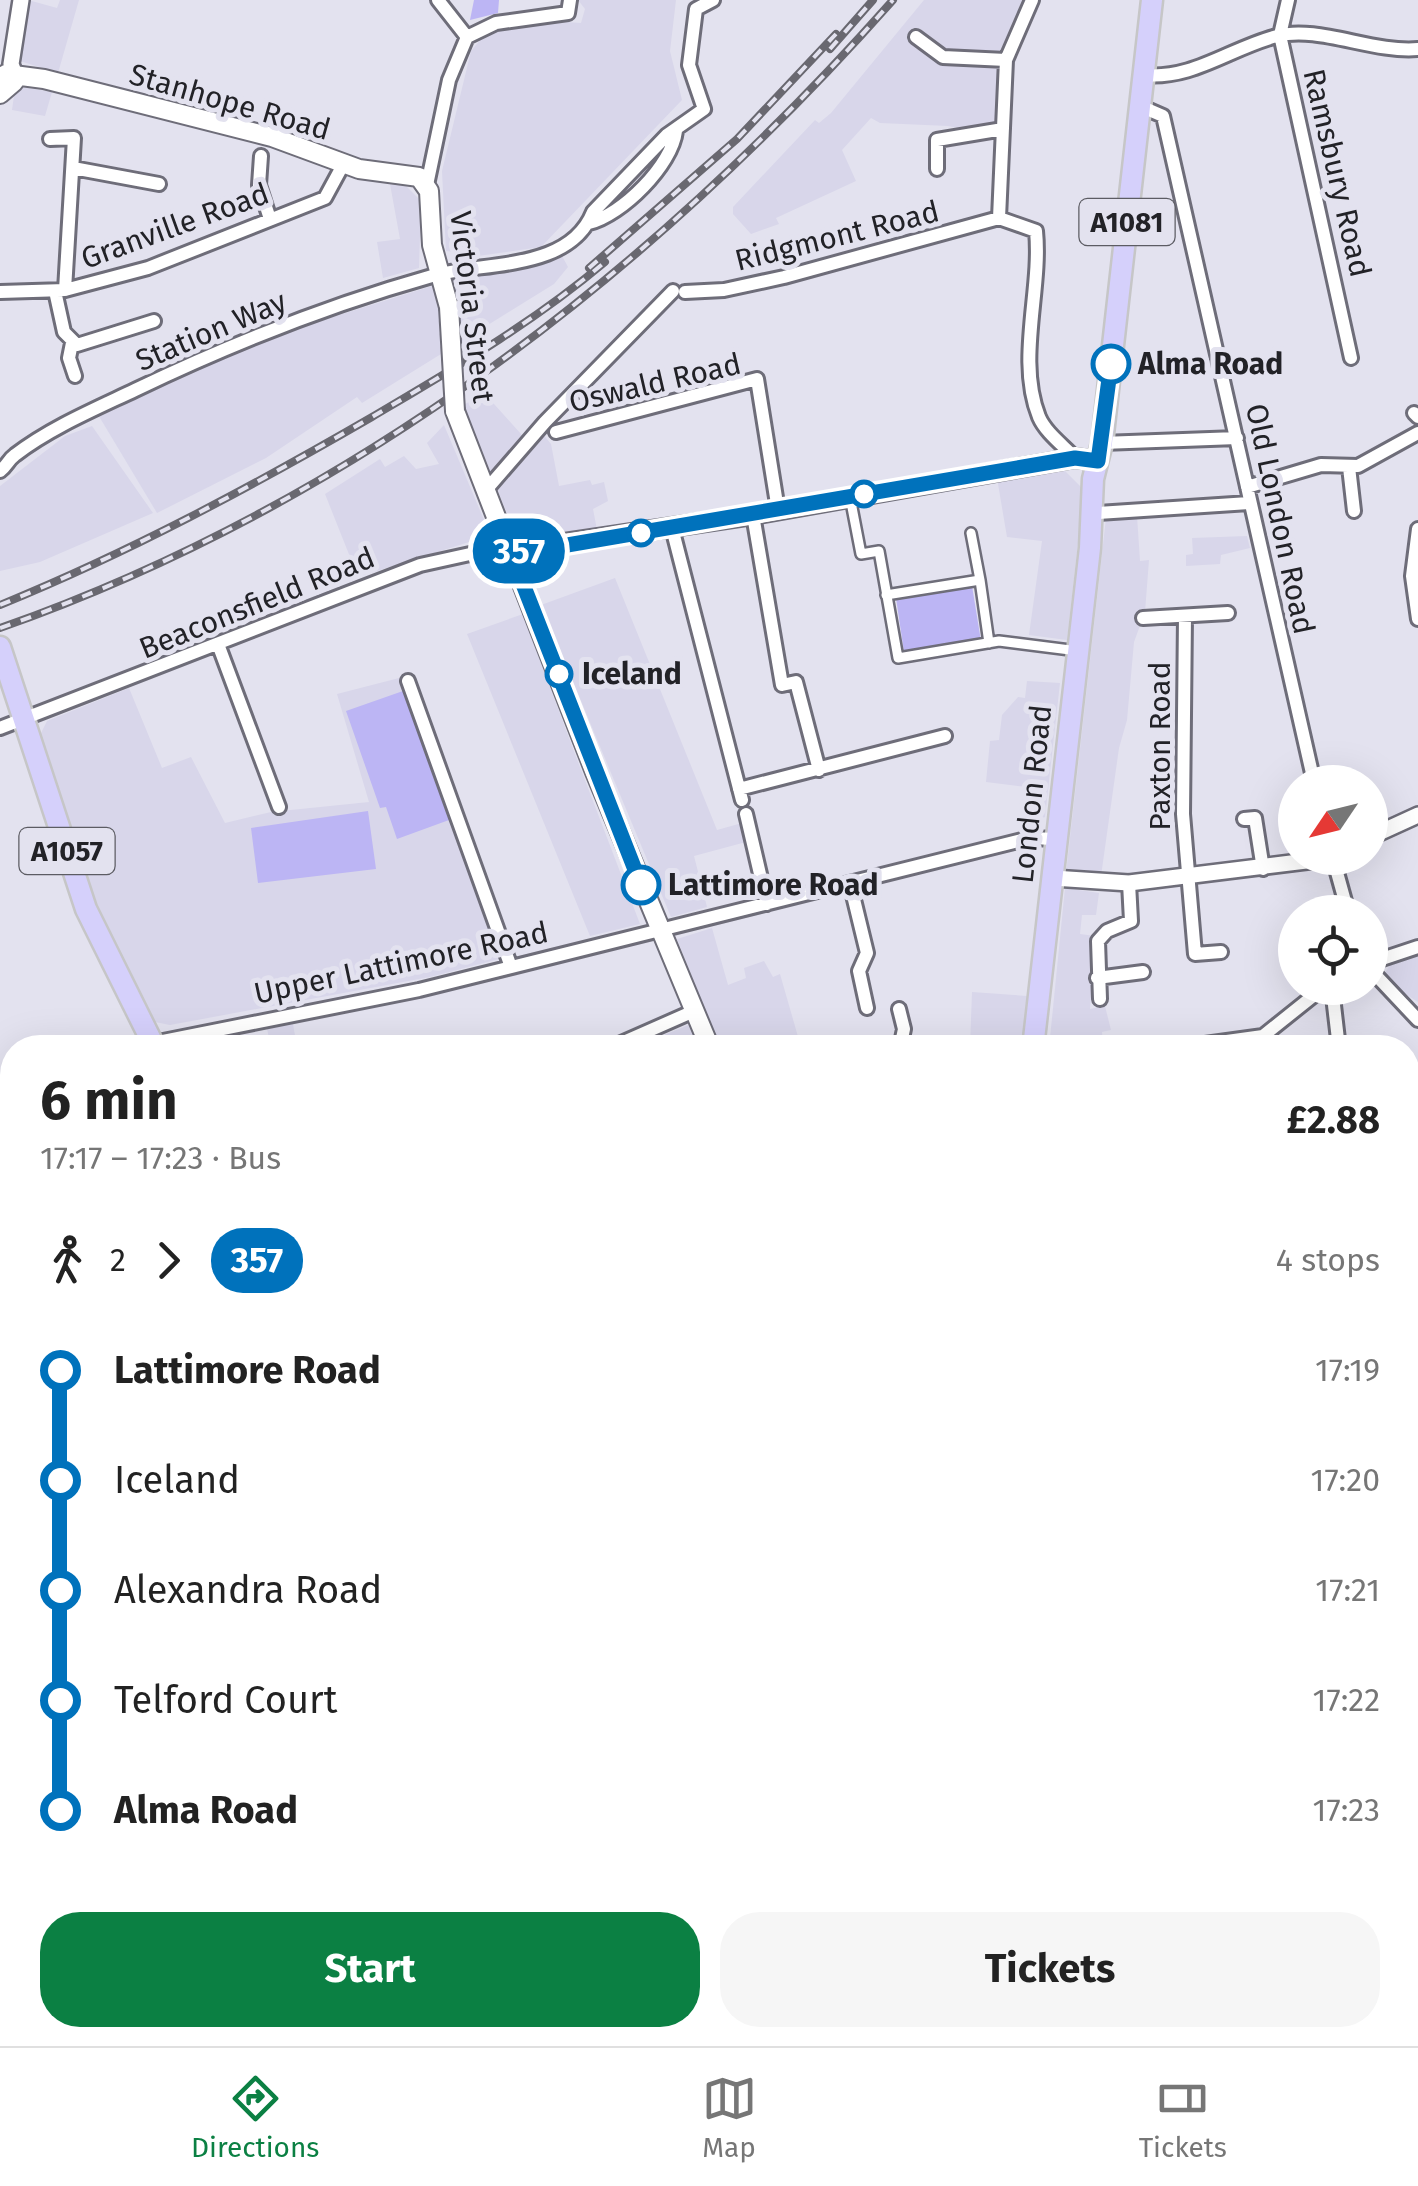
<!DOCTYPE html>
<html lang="en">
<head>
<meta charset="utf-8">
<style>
	body { margin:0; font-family:"Fira Sans",sans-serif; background:#f6f6f6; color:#222; height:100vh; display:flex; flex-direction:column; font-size:38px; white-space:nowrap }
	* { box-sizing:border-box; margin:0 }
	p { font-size:32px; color:#767676 }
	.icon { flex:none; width:55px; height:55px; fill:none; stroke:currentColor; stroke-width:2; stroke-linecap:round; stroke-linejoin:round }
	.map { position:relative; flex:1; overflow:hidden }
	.sheet { position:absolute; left:0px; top:1035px; width:1420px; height:1012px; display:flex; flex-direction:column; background:#fff; border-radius:40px 40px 0 0; box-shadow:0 10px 40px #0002 }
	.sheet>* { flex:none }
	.badge { padding:0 20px; border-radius:32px; font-size:35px; line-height:65px }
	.needle { width:65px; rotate:235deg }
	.tools { position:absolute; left:1278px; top:765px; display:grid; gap:20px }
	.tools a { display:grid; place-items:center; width:110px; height:110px; border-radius:50%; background:#fff; box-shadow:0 10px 40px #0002; font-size:50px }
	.map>.badge { position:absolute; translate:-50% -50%; box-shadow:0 0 0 5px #fff }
	.legs { display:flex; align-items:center; gap:15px; height:110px; padding:0 40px; font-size:32px }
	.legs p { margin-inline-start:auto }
	.head { display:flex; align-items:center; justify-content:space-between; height:170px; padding:0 40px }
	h1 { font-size:55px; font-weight:700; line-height:75px }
	.cta { display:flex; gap:20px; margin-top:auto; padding:20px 40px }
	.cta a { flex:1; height:115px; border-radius:40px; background:#0b8043; color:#fff; font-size:40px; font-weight:700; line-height:115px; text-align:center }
	.cta a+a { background:#f6f6f6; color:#222 }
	ul { padding:0 40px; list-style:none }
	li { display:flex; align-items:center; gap:35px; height:110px; font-size:38px }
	li i { display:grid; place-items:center; width:15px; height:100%; margin:0 12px; background:currentColor }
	li i::after { content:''; width:25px; height:25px; margin:-12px; border:8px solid; border-radius:50%; background:#fff }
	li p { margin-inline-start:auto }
	li:first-child i { background:linear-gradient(#0000 50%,currentColor 0) }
	li:last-child i { background:linear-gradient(currentColor 50%,#0000 0) }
	.tabs { display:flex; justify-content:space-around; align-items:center; height:140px; border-top:2px solid #e0e0e0; background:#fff; font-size:28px; color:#767676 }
	.tabs a { display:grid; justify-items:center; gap:5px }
	.tabs .current { color:#0b8043 }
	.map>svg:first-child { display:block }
	.built { fill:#d8d6ea }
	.green { fill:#bcb5f4 }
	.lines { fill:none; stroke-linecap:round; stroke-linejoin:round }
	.pedestrian-casing { stroke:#6e6d79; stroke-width:14 }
	.minor-casing { stroke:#6e6d79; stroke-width:18 }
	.tertiary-casing { stroke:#6e6d79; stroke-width:20 }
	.secondary-casing { stroke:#6e6d79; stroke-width:22 }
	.primary-casing { stroke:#c6c6c7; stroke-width:25 }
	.pedestrian { stroke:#fff; stroke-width:9 }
	.minor { stroke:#fff; stroke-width:12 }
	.tertiary { stroke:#fff; stroke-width:15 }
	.secondary { stroke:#fff; stroke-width:18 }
	.primary { stroke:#d5d0fb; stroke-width:20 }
	.rail-casing { stroke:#696870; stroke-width:8 }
	.rail { stroke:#e3e2ef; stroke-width:4; stroke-dasharray:11; stroke-linecap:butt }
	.secondary-bridge-casing { stroke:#6e6d79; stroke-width:22; stroke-linecap:butt }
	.secondary-bridge { stroke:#fff; stroke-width:18 }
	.line-1-casing { stroke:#fff; stroke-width:22 }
	.line-1 { stroke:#0072bc; stroke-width:15 }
	.stop-1-dot { fill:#fff; stroke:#0072bc; stroke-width:5 }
	.labels { text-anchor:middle; stroke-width:10; stroke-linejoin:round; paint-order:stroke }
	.shield { fill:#e3e2ef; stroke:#5c5c63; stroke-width:2.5 }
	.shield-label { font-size:28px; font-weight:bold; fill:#222227 }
	.street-label { font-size:30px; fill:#222227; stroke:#e3e2ef }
	.stop-label { font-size:30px; font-weight:bold; fill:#222227; stroke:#e3e2ef; text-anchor:start }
</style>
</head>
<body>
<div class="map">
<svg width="1418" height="2046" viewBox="0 0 1418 2046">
	<rect width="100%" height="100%" fill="#e3e2ef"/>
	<path class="built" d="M28 0 57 8 60 0H79L58 73 20 61Z
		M578 0H676L670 51 682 100 541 247 457 259 456 252 446 251 442 171 471 51 486 33 552 21 581 23 585 9Z
		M924 0H1022L1004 47 993 135 948 126 880 123 871 118 842 150 856 181 776 218 779 224 751 234 733 214V207L815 120 819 123 831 113Z
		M23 87 52 92 45 116 12 110 14 96Z
		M390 184 405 185 421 201 419 268 383 278 377 242 400 239Z
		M561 254 568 267 554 284 362 403 357 397 266 458 157 513 97 413 256 341 464 276 535 264Z
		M485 394 530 444 542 433 551 444 559 486 590 480 592 485 604 482 608 501 593 509 597 530 522 542 517 538 463 405Z
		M444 425 487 527 485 537 358 577 325 494 380 459 385 467 404 456 416 469 439 464 427 443Z
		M92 426 153 513 40 562 0 571V486L65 436Z
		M1065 471 1081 487 1082 508 1067 640 1029 635 1042 541 1007 537 997 478Z
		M1137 516 1140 561 1149 560 1145 612 1134 642 1127 720 1119 748 1101 876 1066 873 1106 518Z
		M1247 536 1250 548 1221 555 1220 564 1186 566V555L1193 554 1192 538Z
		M615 578 717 830 742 823 746 842 694 856 707 907 671 917 541 605Z
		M523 614 575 754 640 924 590 936 467 634Z
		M403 677 499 959 430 977 170 1025 150 1021 96 920 40 735 47 721 129 688 162 768 191 757 225 823 271 812 369 802 337 694Z
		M1027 681 1060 683 1045 817 1024 828 1021 806 1026 787 986 782 990 741 999 740 1002 715 1018 697 1025 698Z
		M1065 888 1099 893 1096 915H1082L1080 934 1095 936 1090 1009 1105 1006 1111 1030 1102 1032 1103 1047 1049 1048Z
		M712 928 728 985 746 978 744 968 764 961 773 977 780 974 801 1047 644 1048 642 1044 708 1017 677 939Z
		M1418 956V1002L1391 985 1385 973 1392 962Z
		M972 992 1027 996 1022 1047H970Z
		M293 1024 297 1047H271L267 1029Z
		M1408 1467 1418 1499V1522L1408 1526Z
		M199 2035H278L275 2046H207L198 2040Z"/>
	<path class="green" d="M474 0H499L498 13 470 20Z
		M972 586 981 641 904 652 896 598Z
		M403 691 449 820 397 839 386 807 380 808 346 711Z
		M368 811 376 869 258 883 251 828Z
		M12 1441V1525L0 1492V1450Z
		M1418 1969V2045L1397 2046 1379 2035H1408V1971Z
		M1283 2035H1375L1394 2046H1288Z"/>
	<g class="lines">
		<g class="pedestrian-casing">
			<path id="pedestrian" d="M850 497 861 554 879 551 898 658 999 641 1078 651
				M971 533 980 580
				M886 595 980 580 989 643"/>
		</g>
		<g class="minor-casing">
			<path id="minor" d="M438 0 467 37
				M1288 0 1280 35 1351 358
				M916 37 943 57 1006 60
				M1143 75C1193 80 1230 48 1277 36 1318 25 1372 53 1418 49
				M1140 106 1163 116 1314 782
				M50 139 74 138 65 290
				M261 156 259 185 270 219
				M73 168 159 184
				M937 169V140L1003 129
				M427 185 449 80 467 37 496 23 568 13 570 0
				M999 218 1036 231C1042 290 1016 360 1039 417 1046 433 1063 445 1075 458
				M999 218 1006 60 1032 0
				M589 223C622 215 672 165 676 131
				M55 291 64 332 77 345 154 321
				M0 292 65 290 148 268 325 198 344 163
				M685 292 724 290 784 277 999 218
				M72 343 69 358 75 376
				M1414 413 1418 417
				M556 432 757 379 778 510
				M1102 443 1237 438
				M1349 467 1354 511
				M0 471C7 466 8 460 15 455 50 428 95 409 135 390 231 344 329 305 432 276 483 261 569 272 593 212L667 135 704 109 689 65 696 9 713 0
				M1247 487 1321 465 1358 466 1418 433
				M486 490 545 422 673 291
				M1098 513 1249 503
				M753 515 782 685 796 682 819 770
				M672 528 742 800
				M1418 529 1412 576 1418 619
				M1185 616 1183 814 1195 954 1221 952
				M1143 618 1228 613
				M218 644 279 807
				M408 681 511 967
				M0 728 420 565 479 552 510 551
				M739 789 945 736
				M746 814 767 904
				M1244 819 1255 818 1263 869
				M1333 858 1348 912
				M850 883 867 953 859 971 867 1008
				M1370 963 1418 947
				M1370 969 1418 1020
				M1097 978 1143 972
				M1332 988 1339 1048
				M1100 999 1098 941 1107 931 1131 921 1129 883
				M899 1009 904 1029 900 1048
				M153 1043 419 990 1030 838 1056 839
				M610 1048 694 1011
				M1176 1048 1263 1036 1323 988
				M0 1173 12 1180
				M1408 1444 1418 1474
				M0 1654H12
				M1408 1710 1416 1739
				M0 1945 12 1950
				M182 2035 198 2046
				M793 2035 799 2046
				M1046 2035 1050 2046
				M1151 2035 1155 2046
				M1282 2035 1288 2046
				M1376 2035 1395 2046
				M572 2046 592 2038
				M738 2046 756 2035
				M819 2046 838 2035
				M1097 2046 1124 2035
				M1415 2046H1418"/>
		</g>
		<g class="tertiary-casing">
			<path id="tertiary" d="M15 75 11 64 21 0
				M1370 837 1418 815
				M1053 878 1129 883 1331 858"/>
		</g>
		<g class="secondary-casing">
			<path id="secondary" d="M0 79 6 74 44 79 272 137 359 169 419 177 429 191 432 245 449 307
				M0 94 14 82 15 75
				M455 411 595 772 710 1048
				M510 551 753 515 1075 458 1098 461"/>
		</g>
		<g class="primary-casing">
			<path id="primary" d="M0 647 86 909 155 1048
				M1033 1048 1090 548 1093 479 1102 443 1152 0
				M1408 1541 1418 1538
				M0 1735 12 1734
				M285 2046 287 2035
				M900 2046 903 2035"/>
		</g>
		<use href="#pedestrian" class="pedestrian"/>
		<use href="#minor" class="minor"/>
		<use href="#tertiary" class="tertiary"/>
		<use href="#secondary" class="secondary"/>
		<use href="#primary" class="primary"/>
		<g class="rail-casing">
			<path id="rail" d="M830 49 873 0
				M589 268 737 139 836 34
				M0 605C130 552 251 487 372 417 453 369 533 323 605 262
				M0 628C350 505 649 276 893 0"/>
		</g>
		<use href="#rail" class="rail"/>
		<g class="secondary-bridge-casing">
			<path id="secondary-bridge" d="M449 307 455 411"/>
		</g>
		<use href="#secondary-bridge" class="secondary-bridge"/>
	</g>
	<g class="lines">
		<g class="line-1-casing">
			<path id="line-1" d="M641 885 510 551 538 550 1075 458 1098 461 1111 364"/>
		</g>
		<use href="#line-1" class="line-1"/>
	</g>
	<g class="stop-1-dot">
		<circle cx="1111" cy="364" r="18"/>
		<circle cx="864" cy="494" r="12"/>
		<circle cx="641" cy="533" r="12"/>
		<circle cx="559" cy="674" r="12"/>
		<circle cx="641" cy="885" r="18"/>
	</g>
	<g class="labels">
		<g class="shield">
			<rect x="1079.5" y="199" width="95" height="46" rx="8"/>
			<rect x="19.5" y="828" width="95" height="46" rx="8"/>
		</g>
		<g class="shield-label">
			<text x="1127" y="232">A1081</text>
			<text x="67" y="861">A1057</text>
		</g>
		<g class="street-label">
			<text transform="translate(230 102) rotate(16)" y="10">Stanhope Road</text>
			<text transform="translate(1337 173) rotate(77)" y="10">Ramsbury Road</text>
			<text transform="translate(175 226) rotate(-20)" y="10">Granville Road</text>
			<text transform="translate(837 236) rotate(-14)" y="10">Ridgmont Road</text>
			<text transform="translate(472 307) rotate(83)" y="10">Victoria Street</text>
			<text transform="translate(211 331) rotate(-23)" y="10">Station Way</text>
			<text transform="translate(655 383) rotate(-13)" y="10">Oswald Road</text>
			<text transform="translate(1280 519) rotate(78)" y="10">Old London Road</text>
			<text transform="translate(257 603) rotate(-22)" y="10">Beaconsfield Road</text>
			<text transform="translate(1160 746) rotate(-90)" y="10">Paxton Road</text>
			<text transform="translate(1032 794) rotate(-84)" y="10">London Road</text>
			<text transform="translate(401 963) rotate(-12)" y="10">Upper Lattimore Road</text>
		</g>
		<g class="stop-label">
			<text x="1138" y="374">Alma Road</text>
			<text x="582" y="684">Iceland</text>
			<text x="668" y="895">Lattimore Road</text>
		</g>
	</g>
</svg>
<div class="tools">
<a><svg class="needle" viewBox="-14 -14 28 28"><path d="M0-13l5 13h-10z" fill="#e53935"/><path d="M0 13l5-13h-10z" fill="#767676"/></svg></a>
<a><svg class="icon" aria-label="locate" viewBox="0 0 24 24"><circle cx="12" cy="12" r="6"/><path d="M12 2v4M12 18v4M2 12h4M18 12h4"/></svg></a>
</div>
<b class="badge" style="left:519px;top:551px;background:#0072bc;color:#fff">357</b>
<section class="sheet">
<div class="head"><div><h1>6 min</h1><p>17:17 – 17:23 · Bus</p></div><b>£2.88</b></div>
<div class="legs"><svg class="icon" aria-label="walk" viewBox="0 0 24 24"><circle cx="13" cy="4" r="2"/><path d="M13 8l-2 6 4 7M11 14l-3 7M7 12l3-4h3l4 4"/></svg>2<svg class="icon" aria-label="forward" viewBox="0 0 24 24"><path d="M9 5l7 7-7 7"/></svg><b class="badge" style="background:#0072bc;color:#fff">357</b><p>4 stops</p></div>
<ul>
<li><i style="color:#0072bc"></i><b>Lattimore Road</b><p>17:19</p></li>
<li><i style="color:#0072bc"></i><span>Iceland</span><p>17:20</p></li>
<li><i style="color:#0072bc"></i><span>Alexandra Road</span><p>17:21</p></li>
<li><i style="color:#0072bc"></i><span>Telford Court</span><p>17:22</p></li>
<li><i style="color:#0072bc"></i><b>Alma Road</b><p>17:23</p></li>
</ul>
<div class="cta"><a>Start</a><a>Tickets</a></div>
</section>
</div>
<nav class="tabs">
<a class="current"><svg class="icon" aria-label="directions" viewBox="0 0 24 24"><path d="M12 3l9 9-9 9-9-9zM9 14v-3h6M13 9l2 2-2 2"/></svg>Directions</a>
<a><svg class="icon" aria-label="map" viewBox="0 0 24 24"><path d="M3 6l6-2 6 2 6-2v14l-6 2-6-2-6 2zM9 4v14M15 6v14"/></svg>Map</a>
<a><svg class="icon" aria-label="tickets" viewBox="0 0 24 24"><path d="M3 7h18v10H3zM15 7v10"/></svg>Tickets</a>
</nav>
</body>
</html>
